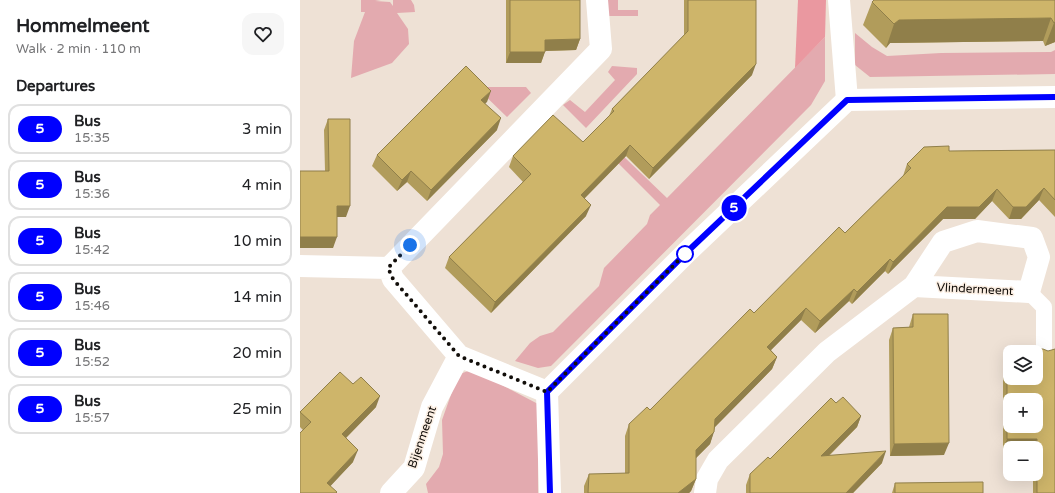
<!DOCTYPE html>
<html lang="en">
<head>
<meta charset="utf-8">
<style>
	body { margin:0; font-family:"Varela Round",sans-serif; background:#f6f6f6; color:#202124; height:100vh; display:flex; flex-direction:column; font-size:15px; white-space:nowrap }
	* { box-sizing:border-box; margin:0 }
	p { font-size:13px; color:#757577 }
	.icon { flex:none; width:22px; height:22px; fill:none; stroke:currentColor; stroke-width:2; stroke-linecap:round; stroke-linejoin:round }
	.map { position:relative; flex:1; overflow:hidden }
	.drawer { display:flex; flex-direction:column; background:#fff; width:300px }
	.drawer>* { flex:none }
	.badge { padding:0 8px; border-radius:13px; font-size:14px; line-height:26px }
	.fabs { position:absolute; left:703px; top:345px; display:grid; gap:8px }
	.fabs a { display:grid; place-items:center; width:40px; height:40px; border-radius:8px; background:#fff; box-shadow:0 4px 16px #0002; font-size:20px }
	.you { position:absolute; width:20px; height:20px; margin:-10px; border:3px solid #fff; border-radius:50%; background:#1a73e8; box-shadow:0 0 0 6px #1a73e833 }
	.map>.badge { position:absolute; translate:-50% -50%; box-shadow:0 0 0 2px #fff }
	h2 { padding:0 16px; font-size:15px; line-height:36px }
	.round { display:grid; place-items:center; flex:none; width:42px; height:42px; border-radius:12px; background:#f6f6f6 }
	.head { display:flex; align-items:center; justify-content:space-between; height:68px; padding:0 16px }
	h1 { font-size:19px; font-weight:700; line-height:30px }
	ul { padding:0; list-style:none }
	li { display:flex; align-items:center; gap:12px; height:50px; margin:0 8px 6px; padding:0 8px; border:2px solid #e0e0e0; border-radius:12px }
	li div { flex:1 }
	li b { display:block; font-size:15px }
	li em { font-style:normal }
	li .badge { min-width:44px; font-weight:700; text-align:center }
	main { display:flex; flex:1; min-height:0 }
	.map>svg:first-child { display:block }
	.green { fill:#e3aaaf }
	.forest { fill:#ea98a0 }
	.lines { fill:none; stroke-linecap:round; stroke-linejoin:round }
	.lane { stroke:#fff; stroke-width:16 }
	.street { stroke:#fff; stroke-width:22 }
	.secondary { stroke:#fff; stroke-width:22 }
	.wall { fill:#b19c5b }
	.shaded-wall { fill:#907f4a }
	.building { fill:#ceb56a; stroke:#907f4a; fill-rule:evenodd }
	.line-casing { stroke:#fff; stroke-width:9 }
	.line { stroke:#00f; stroke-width:6 }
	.walk { stroke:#120e0a; stroke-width:4; stroke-dasharray:0 7.2 }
	.stop-dot { fill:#fff; stroke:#00f; stroke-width:2 }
	.labels { text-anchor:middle; stroke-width:3; stroke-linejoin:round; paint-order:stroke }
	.street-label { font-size:12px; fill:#120e0a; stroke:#fbeee2 }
</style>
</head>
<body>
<main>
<section class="drawer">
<div class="head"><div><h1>Hommelmeent</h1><p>Walk · 2 min · 110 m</p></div><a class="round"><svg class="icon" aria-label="heart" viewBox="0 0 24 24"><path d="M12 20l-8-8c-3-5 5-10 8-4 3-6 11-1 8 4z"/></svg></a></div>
<h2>Departures</h2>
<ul>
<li><span class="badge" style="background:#00f;color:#fff">5</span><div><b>Bus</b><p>15:35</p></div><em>3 min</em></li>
<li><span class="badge" style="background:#00f;color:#fff">5</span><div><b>Bus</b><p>15:36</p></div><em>4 min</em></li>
<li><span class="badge" style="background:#00f;color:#fff">5</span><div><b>Bus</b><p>15:42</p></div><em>10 min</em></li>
<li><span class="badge" style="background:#00f;color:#fff">5</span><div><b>Bus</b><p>15:46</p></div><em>14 min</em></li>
<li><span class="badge" style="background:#00f;color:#fff">5</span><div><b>Bus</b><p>15:52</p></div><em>20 min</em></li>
<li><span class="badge" style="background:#00f;color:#fff">5</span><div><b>Bus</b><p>15:57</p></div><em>25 min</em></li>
</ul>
</section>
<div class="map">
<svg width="755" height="493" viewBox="0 0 755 493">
	<rect width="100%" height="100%" fill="#eee1d5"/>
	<path class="green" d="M61 0H81L75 1 90 2 93 6V0H111L114 5 115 12 97 13 108 29 109 44 92 63 51 78 54 41 65 12H61Z
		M303 0H318V10H338V16H305Z
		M555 33 572 47 587 56 641 53 751 52 755 50V74L570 77 555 65Z
		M525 37V81L511 105 251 366 238 368 215 361 230 343 240 336 253 332 299 286 304 268 347 224 350 215 360 205 295 140 297 131 367 198Z
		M312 66 337 68V74L286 128 263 105 270 100 285 112 315 80 308 72Z
		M176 87H226L231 93 207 117Z
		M168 371 185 376 238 404V493H128L126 484 139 467 143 454 142 420 153 389 160 374Z"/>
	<path class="forest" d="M498 0H526L525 37 495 68Z"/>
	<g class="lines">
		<path class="lane" d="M729 292 744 307V352"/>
		<path class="street" d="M539 0 547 100
			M0 266 89 268 301 49 297 0
			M89 268 93 279 159 356 247 392
			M91 493 114 468 132 407 159 356
			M405 493 407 479 418 460 527 352 614 286 643 242 677 231 732 238 739 257 729 292 614 286"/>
		<path class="secondary" d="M250 493 247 392 388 251 547 100 755 97"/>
	</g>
	<path class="wall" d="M206 0H280V39L276 50 245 51 241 63H206Z
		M384 0H456L452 75 349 179 326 156 284 199 286 216 191 313 145 268 149 257 223 182 209 167 213 156 283 142 309 116 312 109 384 36Z
		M755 0V42L745 46 743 41 590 43 586 48 563 25 572 2Z
		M187 102 185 103 197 130 127 201 107 182 97 191 72 166 77 155Z
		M28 119 46 217H37L33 248H0V171H25L24 130Z
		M755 150V217L739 200 721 219H709L692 201 675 219H643L588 274 585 271 552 304 549 301 515 333 501 320 471 350 477 357 472 369 415 427 410 444 396 458V479L391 491 389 493H284V486L289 474H325V436L329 424 350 410 454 313 545 233 603 176 607 164 649 151Z
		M613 314 644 455 590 456 589 340 593 328 609 327Z
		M707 350 748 351 755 493H733V474H736V448H710V450H703V360Z
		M536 403 561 416 557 427 529 456 582 463 553 493H446V485L450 474 470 459Z
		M76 407 46 438 53 462 30 486 0 493 3 430 0 427V412Z
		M595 483 683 493H592Z"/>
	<path class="shaded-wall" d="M751 18 743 41 590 43 586 48 594 24 599 20Z
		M755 22V42L745 46 754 23Z
		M280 39 276 50 241 51 245 40Z
		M210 52H245L241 63H206Z
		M456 64 452 75 349 179 353 168Z
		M191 91 187 102 177 111 181 100Z
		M201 118 197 130 127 201 131 190Z
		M330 145 326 156 277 206 281 195Z
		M111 171 107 182 97 191 102 180Z
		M744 188 739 200 721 219H709L713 207Z
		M697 189 692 201 675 219H643L588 274 593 262 647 207Z
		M291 205 286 216 191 313 195 302Z
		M37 206H50L46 217H33Z
		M0 237H37L33 248H0Z
		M590 259 585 271 552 304 557 292Z
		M554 289 549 301 515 333 520 321Z
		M506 308 501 320 462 359 467 347Z
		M477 357 472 369 411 431 415 419Z
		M80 396 76 407 38 446 42 434Z
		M561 416 557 427 517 467 521 456Z
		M414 432 410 444 392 462 396 450Z
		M707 439H737L734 448H710V450H703Z
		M649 443 644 455 590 456 594 444Z
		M58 450 53 462 24 493 27 483Z
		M586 451 582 463 553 493H546Z
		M396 479 391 491 389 493H378Z"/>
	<path class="building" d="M210 0H280V39L245 40V52H210Z
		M388 0H456V64L353 168 330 145 281 195 291 205 195 302 149 257 231 174 213 156 253 115 283 142 314 111 312 109 388 31Z
		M574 0H755V22L754 23 751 18 599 20 594 24 572 2Z
		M166 66 191 91 181 100 201 118 131 190 111 171 102 180 77 155Z
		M28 119H50V206H37V237H0V171H29Z
		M649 146V151L755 150V200L744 188 726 207H713L697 189 679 207H647L593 262 590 259 557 292 554 289 520 321 506 308 467 347 477 357 415 419 414 432 396 450V479L378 493H288L289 474 329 473V424L347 407 350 410 450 309 454 313 539 227 545 233 611 168 607 164 624 147Z
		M613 314H648L649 443 594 444 593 328 613 327Z
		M743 349 748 351 755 349V493H737V439H707V350ZM710 352H736V378H710ZM710 400H736V426H710Z
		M40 372 53 384 61 377 80 396 42 434 58 450 27 483 37 492 36 493H0V433L11 422 0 412Z
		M543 397 561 416 521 456 586 451 546 493H450V474L468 457 470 459 531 398 536 403Z
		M683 482V493H595V483Z"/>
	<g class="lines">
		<g class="line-casing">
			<path id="line" d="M250 493 247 392 388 251 547 100 755 97"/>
		</g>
		<use href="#line" class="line"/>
		<path class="walk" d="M110 245 88 268 93 279 159 356 247 392 388 251 385 254"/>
	</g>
	<circle class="stop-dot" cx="385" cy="254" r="8"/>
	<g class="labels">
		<g class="street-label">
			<text transform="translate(675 289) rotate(3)" y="4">Vlindermeent</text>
			<text transform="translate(122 437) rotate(-71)" y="4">Bijenmeent</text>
		</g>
	</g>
</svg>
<div class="fabs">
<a><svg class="icon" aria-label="layers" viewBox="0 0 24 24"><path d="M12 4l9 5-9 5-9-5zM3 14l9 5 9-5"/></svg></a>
<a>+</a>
<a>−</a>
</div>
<div class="you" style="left:110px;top:245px"></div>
<b class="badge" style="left:434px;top:208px;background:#00f;color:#fff">5</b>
</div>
</main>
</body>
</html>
